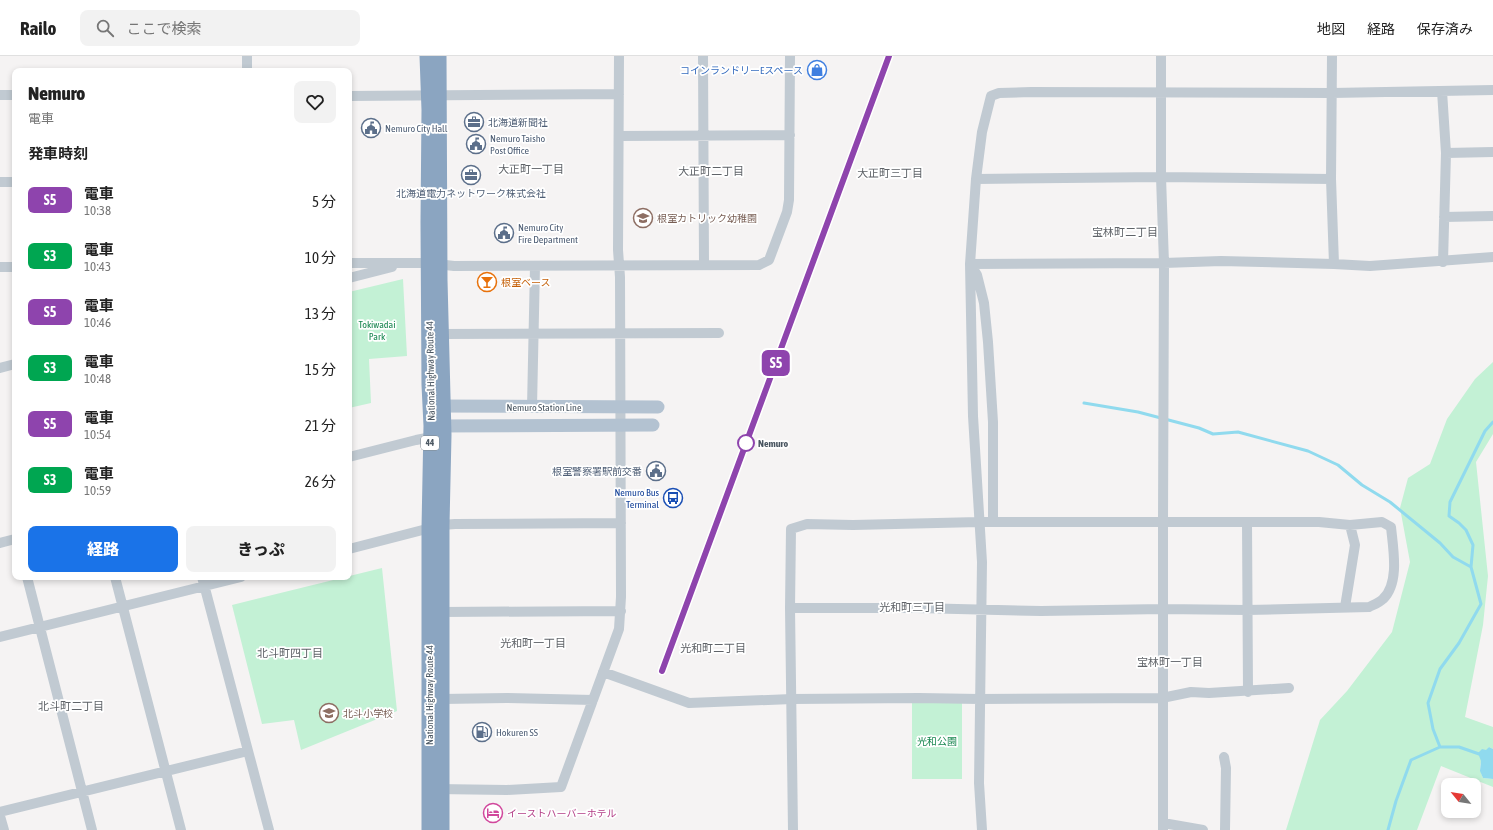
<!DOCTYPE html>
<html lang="ja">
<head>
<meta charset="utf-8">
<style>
	body { margin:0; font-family:"Asap Condensed","Noto Sans JP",sans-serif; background:#f2f2f2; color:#222; height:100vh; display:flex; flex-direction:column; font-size:15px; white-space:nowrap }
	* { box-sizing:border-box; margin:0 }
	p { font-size:13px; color:#767676 }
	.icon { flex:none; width:22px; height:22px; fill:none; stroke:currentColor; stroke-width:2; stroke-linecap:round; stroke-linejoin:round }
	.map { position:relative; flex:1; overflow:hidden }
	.sheet { position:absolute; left:12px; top:12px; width:340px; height:512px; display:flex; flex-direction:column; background:#fff; border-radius:8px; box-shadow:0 2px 6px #0003 }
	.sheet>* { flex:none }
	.badge { padding:0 8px; border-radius:6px; font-size:14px; line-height:26px }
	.needle { width:26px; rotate:300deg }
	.buttons { position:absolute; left:1441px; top:722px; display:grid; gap:8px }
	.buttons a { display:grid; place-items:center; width:40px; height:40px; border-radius:8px; background:#fff; box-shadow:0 2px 6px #0003; font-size:20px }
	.map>.badge { position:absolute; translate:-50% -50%; box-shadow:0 0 0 2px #fff }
	h2 { padding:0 16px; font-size:15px; line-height:36px }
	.round { display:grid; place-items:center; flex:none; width:42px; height:42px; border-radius:8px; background:#f2f2f2 }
	.headline { display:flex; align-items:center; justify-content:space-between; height:68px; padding:0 16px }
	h1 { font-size:19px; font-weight:800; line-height:30px }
	.button { display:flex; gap:8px; margin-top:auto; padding:8px 16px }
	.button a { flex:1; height:46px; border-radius:8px; background:#1a73e8; color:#fff; font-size:16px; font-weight:800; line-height:46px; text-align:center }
	.button a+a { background:#f2f2f2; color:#222 }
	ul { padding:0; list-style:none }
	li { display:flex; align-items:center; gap:12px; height:56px; padding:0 16px }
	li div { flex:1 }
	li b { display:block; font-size:15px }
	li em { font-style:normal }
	li .badge { min-width:44px; font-weight:700; text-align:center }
	header { display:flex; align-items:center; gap:24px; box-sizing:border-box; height:56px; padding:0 20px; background:#fff; border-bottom:1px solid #e0e0e0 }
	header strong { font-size:19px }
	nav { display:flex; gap:22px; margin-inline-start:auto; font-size:14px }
	.search { width:280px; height:36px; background:#f2f2f2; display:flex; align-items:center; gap:10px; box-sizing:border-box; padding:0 14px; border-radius:8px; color:#767676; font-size:15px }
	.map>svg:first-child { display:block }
	.green { fill:#c3f1d5 }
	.water { fill:#90daee }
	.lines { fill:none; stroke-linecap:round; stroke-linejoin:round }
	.stream { stroke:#90daee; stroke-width:3 }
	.minor { stroke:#c1cad2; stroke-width:10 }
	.major { stroke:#b3c2d1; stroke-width:13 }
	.highway { stroke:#8ba5c1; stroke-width:15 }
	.rail-casing { stroke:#b5b8bd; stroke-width:4.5 }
	.rail { stroke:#fff; stroke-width:3; stroke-dasharray:9; stroke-linecap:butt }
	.line-casing { stroke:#fff; stroke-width:9 }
	.line { stroke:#8e44ad; stroke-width:6 }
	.stop-dot { fill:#fff; stroke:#8e44ad; stroke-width:2 }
	.labels { text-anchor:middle; stroke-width:3.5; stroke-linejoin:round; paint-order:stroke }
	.shield { fill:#fff; stroke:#808990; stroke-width:1 }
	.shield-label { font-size:9px; font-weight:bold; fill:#4a5661 }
	.shop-label { font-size:10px; fill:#366cbe; stroke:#fff; text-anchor:end }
	.service-label { font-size:10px; fill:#4e5e75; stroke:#fff; text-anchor:start }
	.education-label { font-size:10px; fill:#785e54; stroke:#fff; text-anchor:start }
	.food-label { font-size:10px; fill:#c56008; stroke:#fff; text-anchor:start }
	.park-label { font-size:10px; fill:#17864f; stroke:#fff }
	.street-label { font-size:10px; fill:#4a5661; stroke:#fff }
	.stop-label { font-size:10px; font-weight:bold; fill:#4a5661; stroke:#fff; text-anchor:start }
	.transit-label { font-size:10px; fill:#164399; stroke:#fff; text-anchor:end }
	.hotel-label { font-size:10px; fill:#b23c85; stroke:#fff; text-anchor:start }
	.neighbourhood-label { font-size:11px; fill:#5f6368; stroke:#fff }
</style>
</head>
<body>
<header>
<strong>Railo</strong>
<div class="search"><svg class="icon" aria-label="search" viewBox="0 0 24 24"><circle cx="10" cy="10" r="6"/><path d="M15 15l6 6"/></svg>ここで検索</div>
<nav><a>地図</a><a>経路</a><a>保存済み</a></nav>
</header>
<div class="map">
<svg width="1493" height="774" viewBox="0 0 1493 774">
	<rect width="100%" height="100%" fill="#f5f3f3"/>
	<path class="green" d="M403 223 407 300 369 303 371 347 349 352V236Z
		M1493 306V378L1476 406 1488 520 1483 569 1465 661 1493 671V693L1489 691C1482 703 1477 708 1483 722L1493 723V731L1441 710 1417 774H1286L1320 664 1347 635 1392 576 1410 506 1400 452 1408 422 1430 408 1447 363 1475 323Z
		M382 512 397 655 301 694 294 664 262 668 232 549Z
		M962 645V723H912V646Z"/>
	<path class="water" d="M1489 691 1493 693V723L1483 722 1480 715 1481 705 1478 697 1482 693 1486 694Z"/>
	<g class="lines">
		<path class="stream" d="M1084 347 1138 356 1199 372 1213 378 1238 376 1308 395 1338 409 1362 429 1390 446 1440 487 1453 501 1471 511
			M1440 691 1433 673 1428 647 1440 613 1459 587 1481 548 1471 511 1473 489 1466 474 1459 467 1449 460 1450 446 1485 375 1493 366
			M1388 774 1396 745 1411 704 1440 691H1459L1482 699"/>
		<path class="minor" d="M247 0V15
			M703 0 704 209
			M1161 0V121L1164 207 1163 466V774
			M1332 0 1331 123 1334 208
			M1442 35 1446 97 1443 206
			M0 39H15
			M349 40 619 38
			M619 80 790 79
			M1446 97 1493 96
			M976 123 1161 121 1331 123
			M0 126H15
			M1444 161 1493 160
			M349 207H428L454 210 759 209 769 204 787 156 789 144 790 0
			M970 208 1164 207 1221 205 1334 208 1370 210 1493 201
			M970 208 977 219 984 247 988 286 993 366V466
			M0 211H15
			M349 222 392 211
			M442 278 719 277
			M0 312 15 308
			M532 351 535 210
			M349 401 416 384 437 380
			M1247 466 1248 636
			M0 487 15 483
			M349 493 442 469 455 468 621 467
			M27 521 92 774
			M115 521 181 774
			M202 521 269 774
			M1345 551 1355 489 1350 469
			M790 552H917L1041 555 1163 553 1247 554 1369 551C1373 549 1379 547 1383 543 1400 527 1393 492 1391 471L1382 466 1350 469 1319 466H979L853 469 807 468 791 473 790 552 793 774
			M442 556 621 555
			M0 581 241 521
			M603 616 689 647 792 643 919 642 979 643 1162 642 1191 636 1209 637 1289 632
			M442 643 507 642 593 644
			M1224 701 1226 712 1225 774
			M437 733 507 734 561 731 619 573 621 541 620 221 618 194 619 0
			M0 756 248 695
			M0 760 4 774
			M1163 767 1203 774
			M982 774 979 727 982 506 973 360 970 208 976 123 982 76 991 40 999 37 1031 36 1332 37 1493 34"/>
		<path class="major" d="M434 350 658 351
			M434 370 653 369"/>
		<path class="highway" d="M427 0 429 54 428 166 429 329 431 370 429 472V774
			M439 0 440 224 444 379 442 469V774"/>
		<g class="rail-casing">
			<path id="rail" d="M662 615 889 0"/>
		</g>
		<use href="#rail" class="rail"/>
	</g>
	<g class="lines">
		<g class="line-casing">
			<path id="line" d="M662 615 889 0"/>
		</g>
		<use href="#line" class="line"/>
	</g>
	<defs>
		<g id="shop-ring" transform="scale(1)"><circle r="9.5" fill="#fff" stroke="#3f7fe0" stroke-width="1.5"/><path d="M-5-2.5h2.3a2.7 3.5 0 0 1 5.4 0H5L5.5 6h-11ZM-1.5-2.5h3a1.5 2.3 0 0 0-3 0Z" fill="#3f7fe0"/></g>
		<g id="office-ring" transform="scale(1)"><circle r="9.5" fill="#fff" stroke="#5c6f8a" stroke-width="1.5"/><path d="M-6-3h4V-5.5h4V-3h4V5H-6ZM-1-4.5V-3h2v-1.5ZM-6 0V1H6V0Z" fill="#5c6f8a"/></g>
		<g id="civic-ring" transform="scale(1)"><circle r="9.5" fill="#fff" stroke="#5c6f8a" stroke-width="1.5"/><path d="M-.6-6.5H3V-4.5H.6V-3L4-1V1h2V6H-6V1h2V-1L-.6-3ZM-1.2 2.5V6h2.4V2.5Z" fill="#5c6f8a"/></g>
		<g id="school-ring" transform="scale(1)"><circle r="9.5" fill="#fff" stroke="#8d6e63" stroke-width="1.5"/><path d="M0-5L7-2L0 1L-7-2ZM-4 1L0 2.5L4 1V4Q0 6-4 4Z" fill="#8d6e63"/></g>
		<g id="bar-ring" transform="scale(1)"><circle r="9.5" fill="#fff" stroke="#e8710a" stroke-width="1.5"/><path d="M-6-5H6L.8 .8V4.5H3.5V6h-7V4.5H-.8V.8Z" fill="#e8710a"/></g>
		<g id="bus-ring" transform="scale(1)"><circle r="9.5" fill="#fff" stroke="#1a4fb4" stroke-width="1.5"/><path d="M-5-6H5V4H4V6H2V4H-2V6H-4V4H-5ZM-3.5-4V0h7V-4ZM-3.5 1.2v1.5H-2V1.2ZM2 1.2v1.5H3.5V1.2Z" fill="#1a4fb4"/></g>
		<g id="fuel-ring" transform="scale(1)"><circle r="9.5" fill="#fff" stroke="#5c6f8a" stroke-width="1.5"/><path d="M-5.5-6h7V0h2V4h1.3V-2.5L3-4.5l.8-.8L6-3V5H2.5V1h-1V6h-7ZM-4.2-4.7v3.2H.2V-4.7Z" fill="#5c6f8a"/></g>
		<g id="hotel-ring" transform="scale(1)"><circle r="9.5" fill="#fff" stroke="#d1479c" stroke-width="1.5"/><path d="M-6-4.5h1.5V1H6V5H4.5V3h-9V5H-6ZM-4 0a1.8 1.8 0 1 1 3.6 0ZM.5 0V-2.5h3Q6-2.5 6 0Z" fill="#d1479c"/></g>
	</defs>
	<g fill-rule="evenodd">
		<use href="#shop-ring" x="817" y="14"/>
		<use href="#office-ring" x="474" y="66"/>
		<use href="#civic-ring" x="371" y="72"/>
		<use href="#civic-ring" x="476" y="88"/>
		<use href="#office-ring" x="471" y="119"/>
		<use href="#school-ring" x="643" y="162"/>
		<use href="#civic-ring" x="504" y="177"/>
		<use href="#bar-ring" x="487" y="226"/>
		<use href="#civic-ring" x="656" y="415"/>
		<use href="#bus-ring" x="673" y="442"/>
		<use href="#school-ring" x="329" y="657"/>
		<use href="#fuel-ring" x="482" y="676"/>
		<use href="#hotel-ring" x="493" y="757"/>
	</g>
	<circle class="stop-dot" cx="746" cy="387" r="8"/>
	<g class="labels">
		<rect class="shield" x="421" y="380" width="18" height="14" rx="3"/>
		<g class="shield-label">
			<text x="430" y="390">44</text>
		</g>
		<g class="shop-label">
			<text x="803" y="18">コインランドリーEスペース</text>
		</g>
		<g class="service-label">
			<text x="488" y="70">北海道新聞社</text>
			<text x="385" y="76">Nemuro City Hall</text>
			<text x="490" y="86">Nemuro Taisho<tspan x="490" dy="12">Post Office</tspan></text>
			<text x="471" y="141" text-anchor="middle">北海道電力ネットワーク株式会社</text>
			<text x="518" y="175">Nemuro City<tspan x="518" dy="12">Fire Department</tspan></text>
			<text x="642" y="419" text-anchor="end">根室警察署駅前交番</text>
			<text x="496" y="680">Hokuren SS</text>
		</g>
		<g class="education-label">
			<text x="657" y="166">根室カトリック幼稚園</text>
			<text x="343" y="661">北斗小学校</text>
		</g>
		<g class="food-label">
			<text x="501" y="230">根室ベース</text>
		</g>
		<g class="park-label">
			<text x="377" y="272">Tokiwadai<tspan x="377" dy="12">Park</tspan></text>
			<text x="937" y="689">光和公園</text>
		</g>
		<g class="street-label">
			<text transform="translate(430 315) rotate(-91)" y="4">National Highway Route 44</text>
			<text x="544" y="355">Nemuro Station Line</text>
			<text transform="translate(429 639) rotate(-90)" y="4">National Highway Route 44</text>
		</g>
		<g class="stop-label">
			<text x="758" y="391">Nemuro</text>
		</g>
		<g class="transit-label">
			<text x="659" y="440">Nemuro Bus<tspan x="659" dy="12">Terminal</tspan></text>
		</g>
		<g class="hotel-label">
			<text x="507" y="761">イーストハーバーホテル</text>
		</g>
		<g class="neighbourhood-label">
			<text x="531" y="117">大正町一丁目</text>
			<text x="711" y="119">大正町二丁目</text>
			<text x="890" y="121">大正町三丁目</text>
			<text x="1125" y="180">宝林町二丁目</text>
			<text x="912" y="555">光和町三丁目</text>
			<text x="533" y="591">光和町一丁目</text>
			<text x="713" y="596">光和町二丁目</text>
			<text x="290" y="601">北斗町四丁目</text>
			<text x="1170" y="610">宝林町一丁目</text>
			<text x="71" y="654">北斗町二丁目</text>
		</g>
	</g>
</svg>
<div class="buttons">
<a><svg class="needle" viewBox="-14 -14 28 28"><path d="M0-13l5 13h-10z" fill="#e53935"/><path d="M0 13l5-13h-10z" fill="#767676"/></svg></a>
</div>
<b class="badge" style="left:776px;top:307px;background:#8e44ad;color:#fff">S5</b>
<section class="sheet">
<div class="headline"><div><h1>Nemuro</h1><p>電車</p></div><a class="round"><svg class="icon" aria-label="heart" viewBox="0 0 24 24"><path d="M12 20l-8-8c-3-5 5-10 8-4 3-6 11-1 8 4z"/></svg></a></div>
<h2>発車時刻</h2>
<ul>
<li><span class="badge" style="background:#8e44ad;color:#fff">S5</span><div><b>電車</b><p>10:38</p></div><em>5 分</em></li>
<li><span class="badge" style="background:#00a651;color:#fff">S3</span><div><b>電車</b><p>10:43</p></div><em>10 分</em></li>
<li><span class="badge" style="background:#8e44ad;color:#fff">S5</span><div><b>電車</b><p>10:46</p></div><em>13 分</em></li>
<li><span class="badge" style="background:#00a651;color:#fff">S3</span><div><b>電車</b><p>10:48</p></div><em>15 分</em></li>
<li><span class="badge" style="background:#8e44ad;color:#fff">S5</span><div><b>電車</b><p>10:54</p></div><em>21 分</em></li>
<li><span class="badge" style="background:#00a651;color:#fff">S3</span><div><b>電車</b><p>10:59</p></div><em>26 分</em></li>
</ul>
<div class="button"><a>経路</a><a>きっぷ</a></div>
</section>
</div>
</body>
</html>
